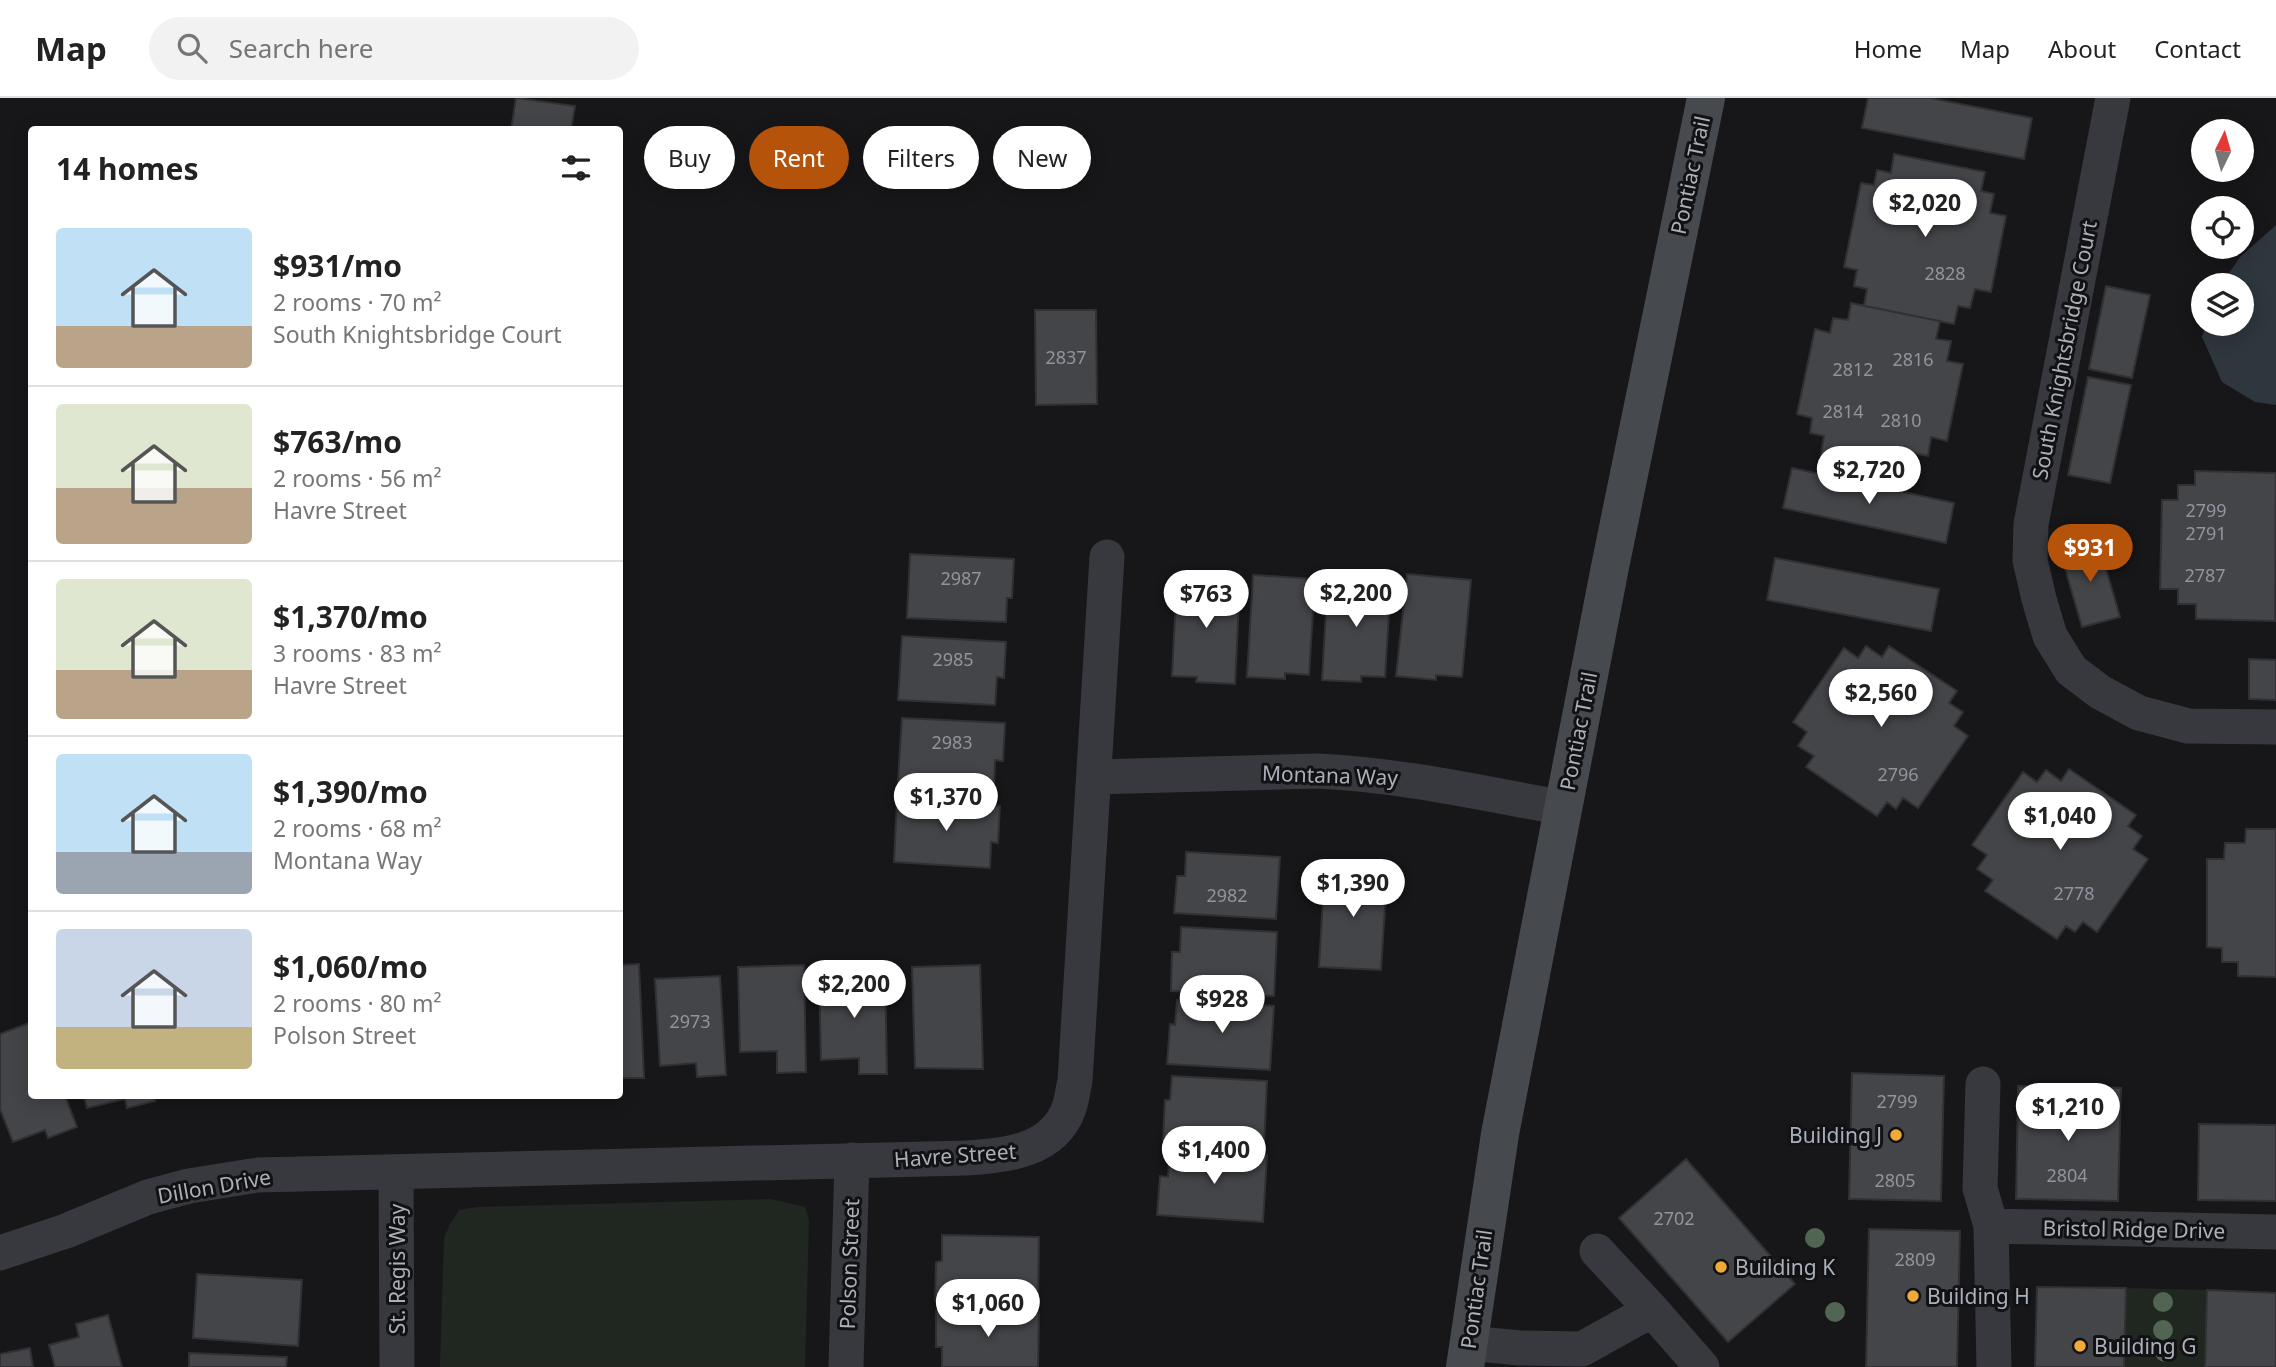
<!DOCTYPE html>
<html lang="en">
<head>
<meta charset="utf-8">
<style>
	:root { --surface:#fff; --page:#f2f2f2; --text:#222; --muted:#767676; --line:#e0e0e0; --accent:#b45309 }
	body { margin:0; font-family:"Noto Sans",sans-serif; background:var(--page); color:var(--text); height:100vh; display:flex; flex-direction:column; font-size:26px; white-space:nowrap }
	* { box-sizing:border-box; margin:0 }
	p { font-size:23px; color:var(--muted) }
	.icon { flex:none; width:38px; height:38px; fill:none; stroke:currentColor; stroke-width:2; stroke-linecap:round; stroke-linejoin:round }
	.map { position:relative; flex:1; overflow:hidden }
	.panel { position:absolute; left:28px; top:28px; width:595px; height:973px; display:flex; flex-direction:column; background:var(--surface); border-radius:7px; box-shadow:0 4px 18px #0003 }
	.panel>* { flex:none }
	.top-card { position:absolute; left:644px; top:28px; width:665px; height:63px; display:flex; gap:14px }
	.needle { width:46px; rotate:5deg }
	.buttons { position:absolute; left:2191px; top:21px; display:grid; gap:14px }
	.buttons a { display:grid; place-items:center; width:63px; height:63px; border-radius:50%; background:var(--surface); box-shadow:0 4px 18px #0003; font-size:35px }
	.price { position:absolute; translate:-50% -60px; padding:0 16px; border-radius:24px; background:#fff; color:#222; font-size:23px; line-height:46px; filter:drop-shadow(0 2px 4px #0008) }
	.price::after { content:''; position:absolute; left:50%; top:42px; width:21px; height:16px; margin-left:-10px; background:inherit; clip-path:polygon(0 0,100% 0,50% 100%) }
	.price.on { background:var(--accent); color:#fff }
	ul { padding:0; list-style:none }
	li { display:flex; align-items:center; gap:21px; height:175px; padding:0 28px }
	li+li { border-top:2px solid var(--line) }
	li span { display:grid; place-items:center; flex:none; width:196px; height:140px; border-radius:7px; color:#555 }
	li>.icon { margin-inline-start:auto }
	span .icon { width:84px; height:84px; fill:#fffc; stroke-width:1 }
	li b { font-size:30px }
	h2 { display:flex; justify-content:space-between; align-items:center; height:84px; padding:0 28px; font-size:30px }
	.pill { padding:0 24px; border-radius:32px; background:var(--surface); box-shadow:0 4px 18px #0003; font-size:24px; line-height:63px }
	.pill.on { background:var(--accent); color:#fff }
	header { display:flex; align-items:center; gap:42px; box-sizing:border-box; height:98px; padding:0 35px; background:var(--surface); border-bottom:2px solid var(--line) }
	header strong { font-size:33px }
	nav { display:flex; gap:38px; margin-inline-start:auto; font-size:24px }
	.search { width:490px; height:63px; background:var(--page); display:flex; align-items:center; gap:18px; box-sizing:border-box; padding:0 24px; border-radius:38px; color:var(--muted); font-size:26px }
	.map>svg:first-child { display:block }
	.green { fill:#1f2720 }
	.water { fill:#2d373d }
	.building { fill:#444549; stroke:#313135; stroke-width:2 }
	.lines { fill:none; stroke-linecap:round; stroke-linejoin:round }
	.minor { stroke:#38393e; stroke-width:35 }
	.secondary { stroke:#46494e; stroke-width:38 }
	.tree { fill:#516552 }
	.poi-dot { fill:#f0aa38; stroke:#121214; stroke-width:2.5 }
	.labels { text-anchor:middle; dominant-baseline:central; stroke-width:6; stroke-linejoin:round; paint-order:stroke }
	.number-label { font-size:18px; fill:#90949d }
	.street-label { font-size:21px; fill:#aaafb9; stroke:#121214 }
	.poi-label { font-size:21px; fill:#aaafb9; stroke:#121214; text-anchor:start }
</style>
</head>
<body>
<header>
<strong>Map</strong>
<div class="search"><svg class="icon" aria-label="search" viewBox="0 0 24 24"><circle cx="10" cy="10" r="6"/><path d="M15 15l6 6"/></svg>Search here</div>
<nav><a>Home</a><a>Map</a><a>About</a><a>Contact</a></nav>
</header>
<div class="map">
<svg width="2276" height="1269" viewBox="0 0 2276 1269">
	<rect width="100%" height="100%" fill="#171719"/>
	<!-- green -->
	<path class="green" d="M 771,1101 L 805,1109 L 809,1122 L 805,1269 L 440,1269 L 444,1140 L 450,1126 L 459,1112 L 477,1109 Z
		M 2126,1190 L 2207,1192 L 2205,1269 L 2124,1269 Z"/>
	<!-- water -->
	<path class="water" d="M 2276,127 L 2276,307 L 2255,304 L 2222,284 L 2202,239 L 2206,226 L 2242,226 L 2242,187 L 2221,187 L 2240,159 Z"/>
	<!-- building -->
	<path class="building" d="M 516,0 L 575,8 L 571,32 L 511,32 Z
		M 1868,0 L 1930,0 L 2032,20 L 2024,61 L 1862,30 Z
		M 1894,56 L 1985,74 L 1981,93 L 1994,96 L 1990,115 L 2006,118 L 1991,194 L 1975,191 L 1970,210 L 1958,208 L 1954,226 L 1864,208 L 1867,191 L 1854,188 L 1857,172 L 1844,169 L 1861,85 L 1874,87 L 1877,72 L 1891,75 Z
		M 2106,188 L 2150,197 L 2132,280 L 2089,271 Z
		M 1851,205 L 1940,223 L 1936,241 L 1951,243 L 1947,263 L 1963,266 L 1947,343 L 1931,339 L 1928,358 L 1913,355 L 1909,373 L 1821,356 L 1824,338 L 1810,335 L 1812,320 L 1797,316 L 1815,231 L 1830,235 L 1833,220 L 1848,222 Z
		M 1035,212 L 1096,212 L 1097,306 L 1036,307 Z
		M 2088,279 L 2131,287 L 2110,385 L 2068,377 Z
		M 1792,370 L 1954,405 L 1946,445 L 1783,410 Z
		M 2195,373 L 2276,375 L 2275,523 L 2196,521 L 2196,506 L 2178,506 L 2178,491 L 2160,491 L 2162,402 L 2178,402 L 2178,387 L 2195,387 Z
		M 2098,443 L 2120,519 L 2082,529 L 2060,453 Z
		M 910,456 L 1014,461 L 1012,500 L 1007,500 L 1006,524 L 907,520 Z
		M 1775,460 L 1939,491 L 1931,533 L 1767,502 Z
		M 1407,476 L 1471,482 L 1462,579 L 1436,577 L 1436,582 L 1396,578 Z
		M 1253,477 L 1315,481 L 1309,577 L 1285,575 L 1285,581 L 1247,579 Z
		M 1177,480 L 1240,483 L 1235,586 L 1196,584 L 1197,579 L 1172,578 Z
		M 1328,480 L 1391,483 L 1385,579 L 1361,578 L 1361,584 L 1322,582 Z
		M 902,538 L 1006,544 L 1004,580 L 997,579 L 995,607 L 898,602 Z
		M 1866,548 L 1882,559 L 1889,548 L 1957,593 L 1949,605 L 1963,614 L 1954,628 L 1968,638 L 1918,710 L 1903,700 L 1896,711 L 1887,704 L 1877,718 L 1806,669 L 1814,658 L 1798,648 L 1807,634 L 1793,624 L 1844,550 L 1858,560 Z
		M 2249,561 L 2276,562 L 2276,602 L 2249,601 Z
		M 902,620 L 1005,625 L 1003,663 L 995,662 L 994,689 L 898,683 Z
		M 2069,671 L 2136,717 L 2128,728 L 2142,738 L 2133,751 L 2148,761 L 2097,834 L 2083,824 L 2075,834 L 2066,828 L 2057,841 L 1985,793 L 1993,782 L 1977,771 L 1987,757 L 1972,747 L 2023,674 L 2037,684 L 2046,672 L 2061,683 Z
		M 897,702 L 1000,708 L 998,745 L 991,744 L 990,770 L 894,764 Z
		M 2246,731 L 2276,731 L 2276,879 L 2238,878 L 2238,864 L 2222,864 L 2222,850 L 2207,849 L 2207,761 L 2224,761 L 2225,745 L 2245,745 Z
		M 1186,754 L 1280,759 L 1276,821 L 1174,815 L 1177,778 L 1185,778 Z
		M 1325,767 L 1364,770 L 1363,775 L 1387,777 L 1381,872 L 1319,869 Z
		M 1181,829 L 1277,834 L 1274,898 L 1171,893 L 1172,854 L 1180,854 Z
		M 639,866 L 644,980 L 620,980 L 620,867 Z
		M 804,867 L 806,974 L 777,975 L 777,953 L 740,954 L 738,869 Z
		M 980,867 L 983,971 L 915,970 L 912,869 Z
		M 885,875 L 887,976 L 859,976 L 859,960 L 821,962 L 819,876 Z
		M 720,878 L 726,977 L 697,979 L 696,965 L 660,968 L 655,881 Z
		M 1177,902 L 1274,908 L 1270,972 L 1167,966 L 1170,926 L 1175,927 Z
		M 32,924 L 32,998 L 65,998 L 77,1029 L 48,1040 L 45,1032 L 13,1044 L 0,1011 L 0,936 Z
		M 1852,975 L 1944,978 L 1941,1103 L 1849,1101 Z
		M 1172,978 L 1267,983 L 1264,1047 L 1163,1042 L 1165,1002 L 1170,1002 Z
		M 2018,988 L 2121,990 L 2118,1103 L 2016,1101 Z
		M 84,998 L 154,998 L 155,1003 L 127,1010 L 125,1001 L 87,1010 Z
		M 2199,1026 L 2276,1027 L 2276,1103 L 2198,1102 Z
		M 1170,1051 L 1267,1057 L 1263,1124 L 1157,1117 L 1160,1078 L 1168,1079 Z
		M 1686,1061 L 1795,1186 L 1728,1244 L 1619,1120 Z
		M 1869,1131 L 1960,1133 L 1957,1269 L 1866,1269 Z
		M 942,1137 L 1039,1139 L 1038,1203 L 935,1202 L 936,1164 L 942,1163 Z
		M 197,1176 L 302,1182 L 298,1248 L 193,1240 Z
		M 2037,1189 L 2126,1190 L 2124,1269 L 2035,1269 Z
		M 2207,1192 L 2276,1195 L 2276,1269 L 2205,1269 Z
		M 936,1212 L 1039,1214 L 1038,1269 L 942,1269 L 942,1249 L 936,1249 Z
		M 108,1217 L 122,1269 L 55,1269 L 49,1247 L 79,1239 L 76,1226 Z
		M 30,1250 L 33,1269 L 0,1269 L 0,1256 Z
		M 189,1255 L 287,1259 L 286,1269 L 189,1269 Z"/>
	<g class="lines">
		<!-- minor -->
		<path class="minor" d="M 2113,0 L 2031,426 L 2030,462 L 2039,501 L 2050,538 L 2071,572 L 2100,594 L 2139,615 L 2188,628 L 2276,629
			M 1094,679 L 1318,673 C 1402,677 1481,695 1564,710
			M 1983,986 L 1980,1090 L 1991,1128 L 1994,1269
			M 396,1074 L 397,1269
			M 1991,1128 L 2276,1134
			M 1597,1153 L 1652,1212
			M 0,1155 L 66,1133 L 148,1099 L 189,1088 L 258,1077 L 966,1060 C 1005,1058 1054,1053 1069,1010 C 1072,1001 1073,991 1075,983 L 1107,459
			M 1468,1245 L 1520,1250 L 1582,1251 L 1652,1212 L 1702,1269
			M 846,1269 L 852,1062"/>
		<!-- secondary -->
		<path class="secondary" d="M 1465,1269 L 1500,1036 L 1610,469 L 1706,0"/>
	</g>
	<!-- trees -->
	<g class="tree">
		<circle cx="1815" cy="1140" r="10"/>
		<circle cx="2163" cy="1204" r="10"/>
		<circle cx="1835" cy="1214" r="10"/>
		<circle cx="2163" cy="1232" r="10"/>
		<circle cx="2165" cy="1254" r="10"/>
	</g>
	<!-- markers -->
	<g class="poi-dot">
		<circle cx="1896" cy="1037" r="7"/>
		<circle cx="1721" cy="1169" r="7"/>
		<circle cx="1913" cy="1198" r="7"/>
		<circle cx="2080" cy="1248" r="7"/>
	</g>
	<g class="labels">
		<!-- number labels -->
		<g class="number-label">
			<text x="1945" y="175">2828</text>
			<text x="1066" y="259">2837</text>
			<text x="1913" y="261">2816</text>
			<text x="1853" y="271">2812</text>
			<text x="1843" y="313">2814</text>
			<text x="1901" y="322">2810</text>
			<text x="2206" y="412">2799</text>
			<text x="2206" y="435">2791</text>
			<text x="2205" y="477">2787</text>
			<text x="961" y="480">2987</text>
			<text x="953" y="561">2985</text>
			<text x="952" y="644">2983</text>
			<text x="1898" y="676">2796</text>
			<text x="2074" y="795">2778</text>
			<text x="1227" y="797">2982</text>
			<text x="690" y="923">2973</text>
			<text x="1897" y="1003">2799</text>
			<text x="2067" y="1077">2804</text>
			<text x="1895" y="1082">2805</text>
			<text x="1674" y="1120">2702</text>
			<text x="1915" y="1161">2809</text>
		</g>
		<!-- street labels -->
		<g class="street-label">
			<text transform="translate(1690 77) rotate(-78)">Pontiac Trail</text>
			<text transform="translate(2064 252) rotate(-79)">South Knightsbridge Court</text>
			<text transform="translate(1578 633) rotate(-79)">Pontiac Trail</text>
			<text transform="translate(1330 677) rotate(2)">Montana Way</text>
			<text transform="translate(955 1057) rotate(-4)">Havre Street</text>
			<text transform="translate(214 1088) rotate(-10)">Dillon Drive</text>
			<text transform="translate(2134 1131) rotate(1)">Bristol Ridge Drive</text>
			<text transform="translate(849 1166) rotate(-88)">Polson Street</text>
			<text transform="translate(397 1171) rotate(-90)">St. Regis Way</text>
			<text transform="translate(1476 1191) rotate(-82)">Pontiac Trail</text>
		</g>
		<!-- poi labels -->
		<g class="poi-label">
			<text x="1882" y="1037" text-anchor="end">Building J</text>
			<text x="1735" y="1169">Building K</text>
			<text x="1927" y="1198">Building H</text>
			<text x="2094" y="1248">Building G</text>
		</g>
	</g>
</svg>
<div class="buttons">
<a><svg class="needle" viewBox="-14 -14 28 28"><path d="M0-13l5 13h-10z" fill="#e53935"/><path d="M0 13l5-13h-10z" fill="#767676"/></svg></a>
<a><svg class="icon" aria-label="locate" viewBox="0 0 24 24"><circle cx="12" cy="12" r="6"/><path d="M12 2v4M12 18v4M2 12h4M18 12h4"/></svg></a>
<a><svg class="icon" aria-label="layers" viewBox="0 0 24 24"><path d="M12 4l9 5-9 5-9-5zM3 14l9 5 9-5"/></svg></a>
</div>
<b class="price" style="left:1925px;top:141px">$2,020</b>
<b class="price" style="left:1869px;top:408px">$2,720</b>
<b class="price on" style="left:2090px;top:486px">$931</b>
<b class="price" style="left:1356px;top:531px">$2,200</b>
<b class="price" style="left:1206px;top:532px">$763</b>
<b class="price" style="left:1881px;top:631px">$2,560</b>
<b class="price" style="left:946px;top:735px">$1,370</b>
<b class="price" style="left:2060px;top:754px">$1,040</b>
<b class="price" style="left:1353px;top:821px">$1,390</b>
<b class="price" style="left:854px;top:922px">$2,200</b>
<b class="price" style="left:1222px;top:937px">$928</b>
<b class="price" style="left:2068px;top:1045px">$1,210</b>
<b class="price" style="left:1214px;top:1088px">$1,400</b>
<b class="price" style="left:988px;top:1241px">$1,060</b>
<div class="top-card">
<a class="pill">Buy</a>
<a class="pill on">Rent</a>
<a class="pill">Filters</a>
<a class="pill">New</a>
</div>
<section class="panel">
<h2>14 homes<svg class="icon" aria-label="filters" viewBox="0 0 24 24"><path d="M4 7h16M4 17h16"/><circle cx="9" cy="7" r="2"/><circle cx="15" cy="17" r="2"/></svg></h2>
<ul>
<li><span style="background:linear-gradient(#bfe0f5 70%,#b9a48a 0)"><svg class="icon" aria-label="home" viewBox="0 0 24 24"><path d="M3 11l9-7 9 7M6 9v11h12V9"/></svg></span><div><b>$931/mo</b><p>2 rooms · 70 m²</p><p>South Knightsbridge Court</p></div></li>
<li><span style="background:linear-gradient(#dfe7d0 60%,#b9a48a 0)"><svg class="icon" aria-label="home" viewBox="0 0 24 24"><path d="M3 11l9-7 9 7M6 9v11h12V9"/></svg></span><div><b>$763/mo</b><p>2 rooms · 56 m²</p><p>Havre Street</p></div></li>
<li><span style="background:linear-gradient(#dfe7d0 65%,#b9a48a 0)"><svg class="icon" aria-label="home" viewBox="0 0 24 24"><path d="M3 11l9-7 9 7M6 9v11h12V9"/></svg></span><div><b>$1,370/mo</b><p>3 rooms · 83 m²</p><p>Havre Street</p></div></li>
<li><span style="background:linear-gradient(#bfe0f5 70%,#9aa5b1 0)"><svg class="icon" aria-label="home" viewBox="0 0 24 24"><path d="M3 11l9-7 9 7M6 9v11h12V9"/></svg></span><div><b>$1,390/mo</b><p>2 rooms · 68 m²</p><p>Montana Way</p></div></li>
<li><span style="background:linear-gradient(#c9d6e8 70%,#c2b280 0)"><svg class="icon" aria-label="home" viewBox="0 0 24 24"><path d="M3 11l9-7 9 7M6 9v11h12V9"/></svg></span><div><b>$1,060/mo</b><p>2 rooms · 80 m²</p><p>Polson Street</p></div></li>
</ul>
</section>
</div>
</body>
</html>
